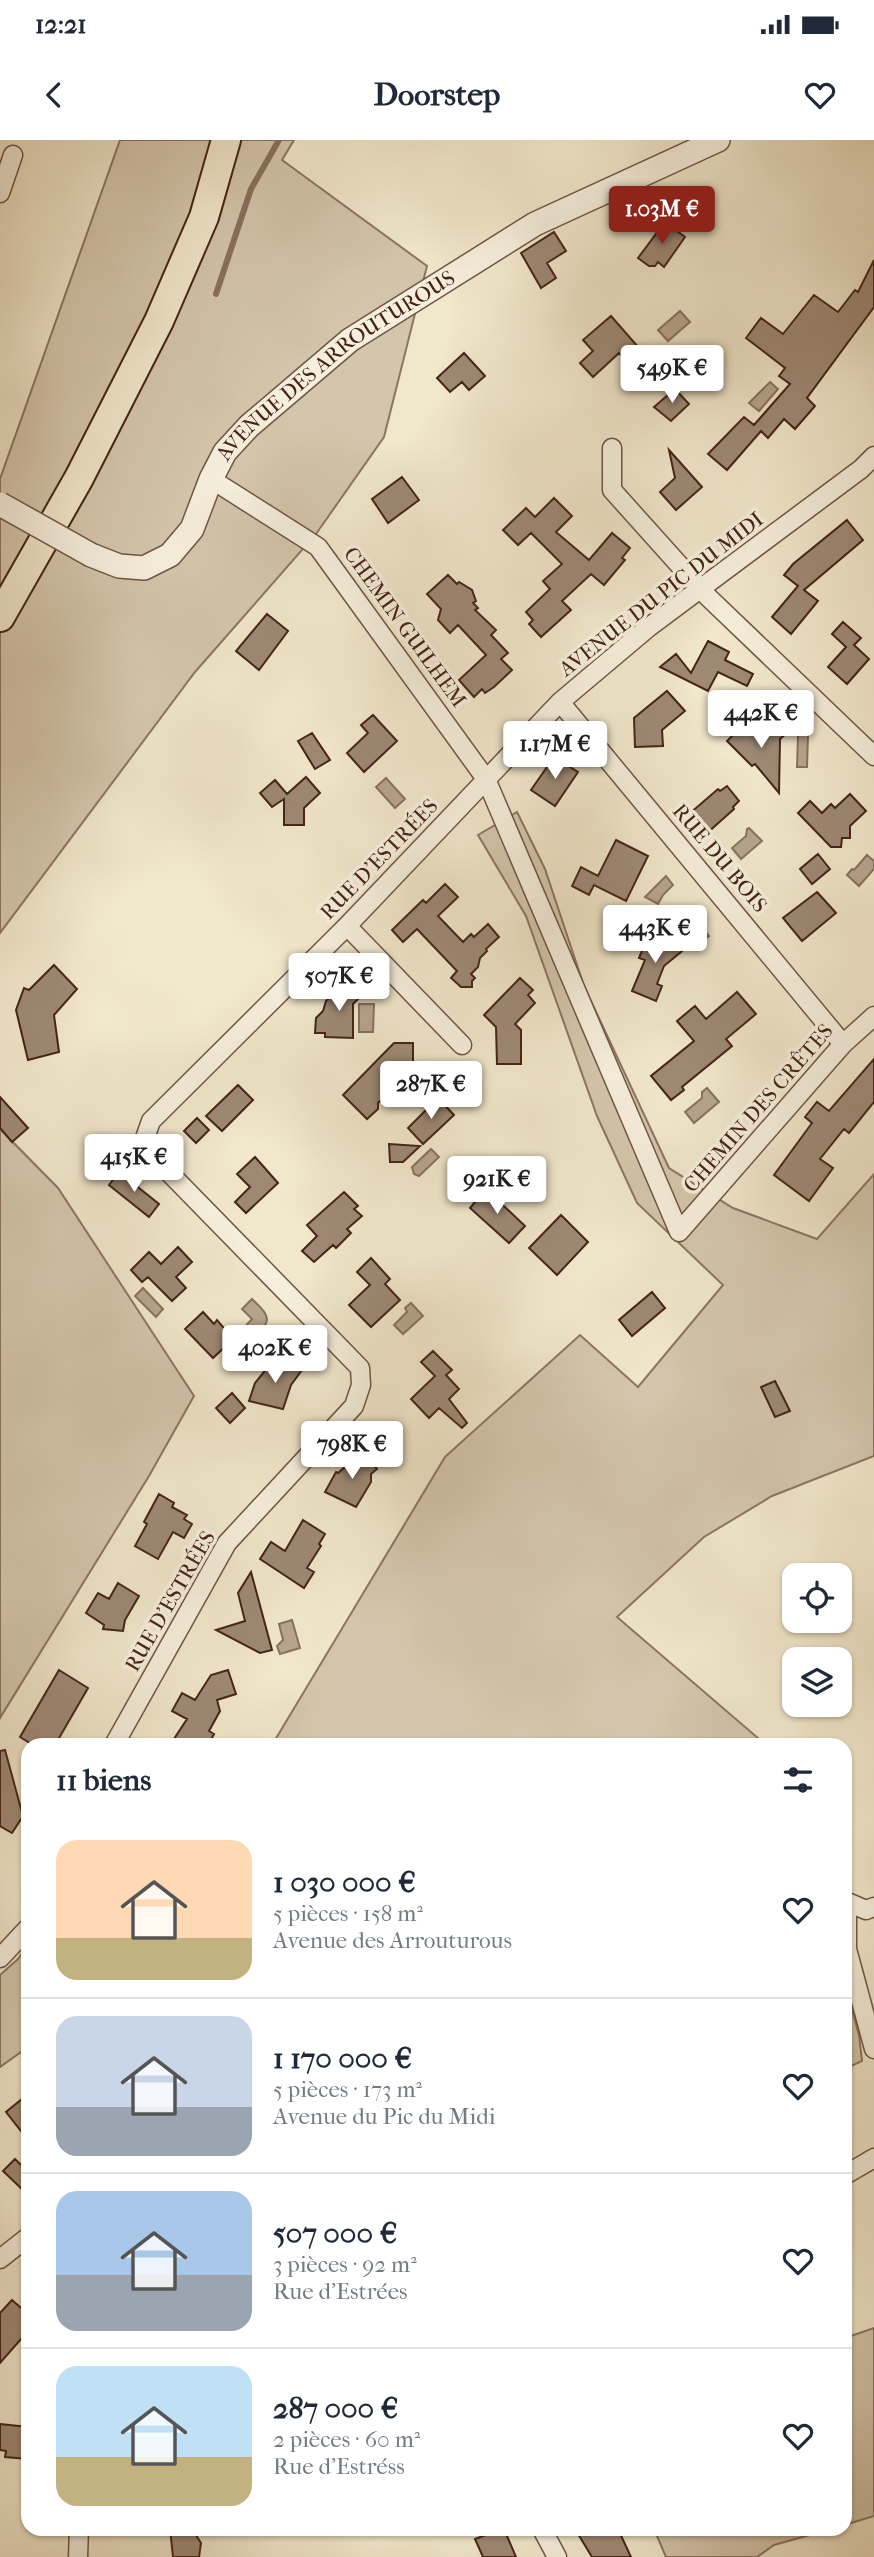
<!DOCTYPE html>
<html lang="fr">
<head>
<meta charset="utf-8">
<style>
	:root { --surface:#fff; --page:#f6f6f7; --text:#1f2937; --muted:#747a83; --line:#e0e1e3; --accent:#8f2418 }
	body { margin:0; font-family:"IM FELL French Canon",serif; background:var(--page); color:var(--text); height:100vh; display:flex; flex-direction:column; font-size:26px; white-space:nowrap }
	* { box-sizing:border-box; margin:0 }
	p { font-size:23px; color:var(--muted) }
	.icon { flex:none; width:38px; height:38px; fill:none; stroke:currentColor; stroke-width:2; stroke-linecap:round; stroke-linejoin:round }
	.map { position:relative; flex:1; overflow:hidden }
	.details { position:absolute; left:21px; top:1598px; width:831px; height:798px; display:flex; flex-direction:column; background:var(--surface); border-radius:21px; box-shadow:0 2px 5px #0004 }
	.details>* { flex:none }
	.buttons { position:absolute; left:782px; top:1423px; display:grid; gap:14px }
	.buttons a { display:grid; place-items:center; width:70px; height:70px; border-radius:14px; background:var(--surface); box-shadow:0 2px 5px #0004; font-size:35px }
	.price { position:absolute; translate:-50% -60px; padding:0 16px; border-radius:7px; background:#fff; color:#222; font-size:23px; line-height:46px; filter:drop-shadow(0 2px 4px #0008) }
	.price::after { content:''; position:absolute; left:50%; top:42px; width:21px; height:16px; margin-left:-10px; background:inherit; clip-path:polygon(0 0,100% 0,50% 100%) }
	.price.active { background:var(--accent); color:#fff }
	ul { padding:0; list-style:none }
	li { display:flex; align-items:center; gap:21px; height:175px; padding:0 35px }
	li+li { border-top:2px solid var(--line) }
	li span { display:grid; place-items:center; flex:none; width:196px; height:140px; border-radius:21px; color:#555 }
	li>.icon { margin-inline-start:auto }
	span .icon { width:84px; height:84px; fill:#fffc; stroke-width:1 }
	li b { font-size:30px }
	h2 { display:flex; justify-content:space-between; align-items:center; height:84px; padding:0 35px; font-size:30px }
	.status { display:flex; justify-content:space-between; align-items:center; height:49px; padding:0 35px; background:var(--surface); direction:ltr }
	.status svg { height:19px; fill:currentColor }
	header { display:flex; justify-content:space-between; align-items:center; height:91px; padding:0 35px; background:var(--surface); font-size:32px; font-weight:700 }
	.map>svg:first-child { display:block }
	.green { fill:#d4c6ac; stroke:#8c7562; stroke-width:2 }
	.water { fill:#b7a58e; stroke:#89715e; stroke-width:2 }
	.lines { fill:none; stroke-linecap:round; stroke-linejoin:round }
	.stream { stroke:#89715e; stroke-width:6 }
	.building { fill:#9e8975; stroke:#452417; stroke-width:2 }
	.minor-casing { stroke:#705544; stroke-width:21 }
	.tertiary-casing { stroke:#705544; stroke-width:26 }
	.primary-casing { stroke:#452417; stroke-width:32 }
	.minor { stroke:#f6efdd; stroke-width:18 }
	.tertiary { stroke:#f6efdd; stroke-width:23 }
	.primary { stroke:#f1e7cb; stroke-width:28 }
	.tertiary-bridge-casing { stroke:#705544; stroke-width:26; stroke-linecap:butt }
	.tertiary-bridge { stroke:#f6efdd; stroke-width:23 }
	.labels { text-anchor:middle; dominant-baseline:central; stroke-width:7; stroke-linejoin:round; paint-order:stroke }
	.street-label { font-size:21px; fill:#452417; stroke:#f6efdd }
</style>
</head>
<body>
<div class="status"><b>12:21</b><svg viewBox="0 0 49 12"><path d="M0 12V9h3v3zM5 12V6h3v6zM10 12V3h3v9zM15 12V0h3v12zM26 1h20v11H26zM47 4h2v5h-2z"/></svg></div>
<header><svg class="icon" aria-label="back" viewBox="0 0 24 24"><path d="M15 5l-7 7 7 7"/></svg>Doorstep<svg class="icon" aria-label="heart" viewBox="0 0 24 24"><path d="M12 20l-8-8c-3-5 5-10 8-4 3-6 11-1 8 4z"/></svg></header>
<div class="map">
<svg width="874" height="2417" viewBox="0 0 874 2417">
	<rect width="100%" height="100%" fill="#f1e7cb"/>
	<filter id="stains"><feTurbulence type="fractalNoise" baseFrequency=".00286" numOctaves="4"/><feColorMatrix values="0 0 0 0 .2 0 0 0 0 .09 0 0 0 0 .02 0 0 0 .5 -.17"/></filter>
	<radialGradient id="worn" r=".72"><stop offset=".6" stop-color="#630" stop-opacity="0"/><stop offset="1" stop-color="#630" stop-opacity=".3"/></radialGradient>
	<!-- green -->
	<path class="green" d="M 120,0 L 294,0 L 282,20 L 427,126 L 384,297 L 316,394 L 195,532 L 0,793 L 0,339 Z
		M 517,672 L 545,729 L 584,846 L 669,1028 L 733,1068 L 817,1099 L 874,1034 L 874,1316 L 772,1356 L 704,1397 L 617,1477 L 766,1605 L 272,1605 L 445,1317 L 580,1195 L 638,1247 L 723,1145 L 637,1063 L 597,976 L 526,776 L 478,695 Z
		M 0,989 L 58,1048 L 194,1256 L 149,1336 L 0,1578 Z
		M 28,1805 L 28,1907 L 0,1927 L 0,1835 L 18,1819 Z
		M 845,1845 L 859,1895 L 862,1921 L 845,1929 Z
		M 874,2188 L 874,2376 L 845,2385 L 845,2198 Z
		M 654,2389 L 831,2389 L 774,2405 L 757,2417 L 666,2417 Z"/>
	<!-- water -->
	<path class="water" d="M 680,171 L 690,182 L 668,201 L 658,190 Z
		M 770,242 L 778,249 L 759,271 L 749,263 Z
		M 798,595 L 808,595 L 807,627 L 797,627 Z
		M 386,638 L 405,659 L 395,668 L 376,647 Z
		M 749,688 L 762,701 L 741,719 L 732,708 L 746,696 L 747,689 Z
		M 867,715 L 874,721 L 874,729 L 859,746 L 847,735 L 852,729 L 854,730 Z
		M 666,736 L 673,745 L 663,755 L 658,764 L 645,757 Z
		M 690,774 L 709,796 L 698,804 L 680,782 Z
		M 359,864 L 374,864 L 373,892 L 359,892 Z
		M 417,931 L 426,941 L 407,960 L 398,950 L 408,941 L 412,932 Z
		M 707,948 L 719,962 L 694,983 L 685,972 L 702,958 L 702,952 Z
		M 431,1009 L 439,1017 L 419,1036 L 414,1034 L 412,1027 Z
		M 143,1148 L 163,1169 L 156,1177 L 135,1156 Z
		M 252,1159 C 273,1179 271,1181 251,1200 L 242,1190 L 252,1179 L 242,1169 Z
		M 411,1163 L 423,1176 L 403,1194 L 394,1185 L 407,1172 L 405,1168 Z
		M 292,1480 L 300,1508 L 280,1514 L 277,1506 L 283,1500 L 279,1484 Z"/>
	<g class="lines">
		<!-- stream -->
		<path class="stream" d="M 216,154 L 251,49 L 279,0"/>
	</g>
	<!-- building -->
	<path class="building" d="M 665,82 L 685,97 L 664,127 L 658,122 L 655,126 L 649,126 L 638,118 Z
		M 554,92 L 566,111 L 547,123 L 556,138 L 541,148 L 521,113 Z
		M 874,120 L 874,167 L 807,258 L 815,266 L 795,289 L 784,279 L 768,298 L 761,291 L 727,330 L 708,314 L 744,277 L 754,285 L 790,244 L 779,236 L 785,228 L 746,198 L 761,178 L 783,194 L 814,155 L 838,172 L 855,150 L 858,152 Z
		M 611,176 L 639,208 L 626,220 L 619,213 L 593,237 L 580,223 L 593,211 L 583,200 Z
		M 464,213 L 485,236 L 469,250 L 462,242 L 450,252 L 437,238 Z
		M 675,249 L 689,264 L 671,281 L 654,267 Z
		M 669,310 L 702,347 L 676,370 L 660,352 L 675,338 Z
		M 402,337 L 419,360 L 388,383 L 372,359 Z
		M 554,358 L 572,376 L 556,392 L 589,420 L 612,393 L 630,408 L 622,418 L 625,420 L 604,445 L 591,434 L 562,461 L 571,470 L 541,497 L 529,484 L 533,480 L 526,472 L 550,449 L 543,441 L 562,424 L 531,393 L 518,405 L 503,390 L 526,368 L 535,377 Z
		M 847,380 L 863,400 L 804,450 L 818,461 L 791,494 L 772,477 L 798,446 L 784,435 L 793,424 Z
		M 448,435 L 457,444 L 459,442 L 472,450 L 476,461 L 473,463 L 478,468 L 475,470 L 496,490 L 491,495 L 508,513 L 501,519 L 512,530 L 494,547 L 485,553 L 482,549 L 474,557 L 459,540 L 486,515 L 458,485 L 450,493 L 438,480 L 441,469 L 427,454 Z
		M 267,474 L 288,491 L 259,530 L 236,511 Z
		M 843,482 L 861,498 L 854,505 L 869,519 L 847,544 L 828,527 L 846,507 L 832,494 Z
		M 708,501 L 729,512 L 725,520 L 753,534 L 747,546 L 718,532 L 708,551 L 660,527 L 676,514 L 691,533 Z
		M 667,551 L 685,571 L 662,590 L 663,606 L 635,607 L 634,578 Z
		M 373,575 L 397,601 L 364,632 L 347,613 L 368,593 L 361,585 Z
		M 777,581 L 787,593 L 780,599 L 779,653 L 755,624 L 752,626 L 727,601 L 738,590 L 768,589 Z
		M 312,593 L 330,620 L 315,629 L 298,601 Z
		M 554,617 L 578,632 L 555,666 L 531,650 Z
		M 306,637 L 320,653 L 304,668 L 304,685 L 284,685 L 284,659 L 272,667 L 260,653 L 275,640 L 287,654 Z
		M 727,646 L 739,661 L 733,667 L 734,669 L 706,694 L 689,674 L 718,649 L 720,651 Z
		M 850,654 L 866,671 L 850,686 L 850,698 L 842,698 L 841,707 L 831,707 L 798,673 L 810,661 L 822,673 L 831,664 L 835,668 Z
		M 616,700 L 648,716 L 626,761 L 594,745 L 589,755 L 572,746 L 581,727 L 598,736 Z
		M 818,714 L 830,729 L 812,744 L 800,729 Z
		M 445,744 L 458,757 L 438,776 L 463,802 L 471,794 L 474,797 L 488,784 L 499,797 L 486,809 L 487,811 L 480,818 L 478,827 L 471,834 L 475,838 L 472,841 L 472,847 L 461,847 L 451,838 L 457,831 L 417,789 L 403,802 L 392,790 L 423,760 L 426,763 Z
		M 817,752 L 836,773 L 802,801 L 783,778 Z
		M 665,790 L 682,811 L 664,826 L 657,844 L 662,846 L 656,861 L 632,851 L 645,820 L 639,818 L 644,806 Z
		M 54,825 L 77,849 L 54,875 L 59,912 L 28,920 L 16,870 L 24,848 L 29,850 Z
		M 520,838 L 533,850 L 528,855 L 535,863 L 515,884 L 521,890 L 521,924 L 497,924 L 496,887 L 484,875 Z
		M 349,840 L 363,854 L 353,864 L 353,898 L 325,897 L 325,893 L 315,893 L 316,878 L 323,871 L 326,861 Z
		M 737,852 L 756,874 L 726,899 L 732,906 L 682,947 L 684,950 L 671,960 L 651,936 L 694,901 L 677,881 L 695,866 L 706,879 Z
		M 394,903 L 413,903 L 413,923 L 393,923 L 392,949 L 378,963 L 378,969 L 367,979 L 343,955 Z
		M 874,919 L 874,962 L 849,993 L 844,989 L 820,1019 L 833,1028 L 809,1061 L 774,1035 L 812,983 L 805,977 L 817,962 L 829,971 Z
		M 238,945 L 253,960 L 222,991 L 206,976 Z
		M 0,957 L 28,988 L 12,1002 L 0,988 Z
		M 438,958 L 454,975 L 423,1004 L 408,988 Z
		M 197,978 L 209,990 L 196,1003 L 184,991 Z
		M 389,1004 L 420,1006 L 403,1022 L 390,1022 Z
		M 255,1017 L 278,1043 L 246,1073 L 235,1062 L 250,1047 L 237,1034 Z
		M 119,1032 L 159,1064 L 149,1077 L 109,1045 Z
		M 486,1049 L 525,1086 L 509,1103 L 470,1068 Z
		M 344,1052 L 358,1066 L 354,1069 L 362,1076 L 347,1089 L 351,1093 L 336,1108 L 333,1105 L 314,1122 L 302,1111 L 317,1096 L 307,1085 Z
		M 561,1075 L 588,1102 L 557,1135 L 529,1108 Z
		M 178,1107 L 192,1122 L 176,1137 L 186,1148 L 172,1161 L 148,1137 L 142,1142 L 131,1130 L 149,1112 L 161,1124 Z
		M 371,1118 L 390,1139 L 385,1144 L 400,1160 L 371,1187 L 349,1165 L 370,1145 L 357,1132 Z
		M 652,1152 L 665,1168 L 632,1196 L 619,1180 Z
		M 203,1172 L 214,1184 L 217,1180 L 230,1195 L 230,1202 L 213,1218 L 185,1189 Z
		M 433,1211 L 452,1230 L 446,1235 L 459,1249 L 449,1259 L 467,1283 L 462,1288 L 439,1268 L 429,1278 L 411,1259 L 435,1236 L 421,1222 Z
		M 286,1218 L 302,1230 L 291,1245 L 283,1269 L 249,1261 L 255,1243 L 268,1227 L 280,1226 Z
		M 775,1241 L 790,1271 L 775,1277 L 761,1247 Z
		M 232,1253 L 245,1268 L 230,1283 L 216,1268 Z
		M 362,1312 L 377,1329 L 371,1334 L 371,1342 L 356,1367 L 325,1352 L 336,1332 L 338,1333 Z
		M 159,1354 L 174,1363 L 172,1367 L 187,1375 L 184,1379 L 192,1384 L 184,1398 L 173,1392 L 158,1419 L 135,1406 L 147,1384 L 144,1382 Z
		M 303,1380 L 325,1394 L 319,1404 L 321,1406 L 307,1428 L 314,1432 L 304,1448 L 260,1419 L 271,1402 L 285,1411 Z
		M 251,1432 L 272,1510 L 260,1513 L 216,1490 L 245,1481 L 238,1453 Z
		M 118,1443 L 139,1456 L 125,1480 L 123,1491 L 103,1489 L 104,1485 L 86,1473 L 98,1453 L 109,1459 Z
		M 59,1530 L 88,1548 L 55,1605 L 33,1605 L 20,1597 Z
		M 228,1530 L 236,1554 L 217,1560 L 220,1571 L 209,1591 L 214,1594 L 208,1605 L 170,1605 L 187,1579 L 172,1571 L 182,1553 L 195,1560 L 211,1535 Z
		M 5,1610 L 23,1676 L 12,1693 L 0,1686 L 0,1611 Z
		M 28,1954 L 28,2000 L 6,1972 Z
		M 15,2019 L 28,2032 L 28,2055 L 3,2031 Z
		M 12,2160 L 28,2174 L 28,2191 L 0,2223 L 0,2173 Z
		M 0,2284 L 28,2287 L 28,2319 L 5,2317 L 6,2311 L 0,2310 Z
		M 170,2389 L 192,2389 L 201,2403 L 199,2417 L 173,2417 Z
		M 501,2389 L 504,2389 L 516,2417 L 483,2417 L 475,2399 Z
		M 575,2389 L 618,2389 L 631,2417 L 592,2417 Z"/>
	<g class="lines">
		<defs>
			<path id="minor" d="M 0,53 L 13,15
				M 612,308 L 612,350 L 708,457 L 874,616
				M 211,339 L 318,407 L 486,639 L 679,1092 L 843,904 L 874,876
				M 560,562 L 843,904
				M 347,786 L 462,905
				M 114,1605 L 227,1403 L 354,1266 L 361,1245 L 360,1228 L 150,1013 L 145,998 L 151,981 L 347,786 L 560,562 L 649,487 L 861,329 L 874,316
				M 845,1761 L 866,1770 L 874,1767
				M 847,1764 L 847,1809 L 874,1909
				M 0,1818 L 28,1788
				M 845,2035 L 874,2018
				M 0,2119 L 28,2097
				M 542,2389 L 557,2417
				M 78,2417 L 79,2389"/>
			<g id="tertiary">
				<path id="s1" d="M 91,415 L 119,426 L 144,428 L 170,415 L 192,389 L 211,339 L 225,312 L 249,286 L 350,200 L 535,84 L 718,0"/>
			</g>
			<path id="primary" d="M 0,477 L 79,338 L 159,181 L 204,77 L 226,0"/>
		</defs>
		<!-- minor casing -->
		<use href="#minor" class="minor-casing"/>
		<!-- tertiary casing -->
		<use href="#tertiary" class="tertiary-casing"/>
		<!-- primary casing -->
		<use href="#primary" class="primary-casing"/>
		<!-- minor -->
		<use href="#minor" class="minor"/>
		<!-- tertiary -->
		<use href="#tertiary" class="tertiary"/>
		<!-- primary -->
		<use href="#primary" class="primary"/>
		<defs>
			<path id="tertiary-bridge" d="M 0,364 L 91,415"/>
		</defs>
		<!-- tertiary-bridge casing -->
		<use href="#tertiary-bridge" class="tertiary-bridge-casing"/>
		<!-- tertiary-bridge -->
		<use href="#tertiary-bridge" class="tertiary-bridge"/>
	</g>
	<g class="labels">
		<!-- street labels -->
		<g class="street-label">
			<text stroke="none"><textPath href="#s1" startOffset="343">AVENUE DES ARROUTUROUS</textPath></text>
			<text transform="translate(661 454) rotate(-38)">AVENUE DU PIC DU MIDI</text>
			<text transform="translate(405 487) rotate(54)">CHEMIN GUILHEM</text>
			<text transform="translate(720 718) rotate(50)">RUE DU BOIS</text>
			<text transform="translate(379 719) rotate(-46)">RUE D’ESTRÉES</text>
			<text transform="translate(758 968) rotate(-49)">CHEMIN DES CRÊTES</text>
			<text transform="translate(170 1461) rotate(-60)">RUE D’ESTRÉES</text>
		</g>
	</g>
	<rect width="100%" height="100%" filter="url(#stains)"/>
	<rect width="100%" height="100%" fill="url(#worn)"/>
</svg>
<div class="buttons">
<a><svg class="icon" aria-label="locate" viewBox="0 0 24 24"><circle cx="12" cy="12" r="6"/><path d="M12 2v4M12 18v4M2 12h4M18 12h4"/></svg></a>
<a><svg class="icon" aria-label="layers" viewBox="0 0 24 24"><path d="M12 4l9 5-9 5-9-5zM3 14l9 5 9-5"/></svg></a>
</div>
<b class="price active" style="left:662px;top:106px">1.03M €</b>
<b class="price" style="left:672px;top:265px">549K €</b>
<b class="price" style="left:761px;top:610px">442K €</b>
<b class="price" style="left:555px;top:641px">1.17M €</b>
<b class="price" style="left:655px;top:825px">443K €</b>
<b class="price" style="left:339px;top:873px">507K €</b>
<b class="price" style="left:431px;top:981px">287K €</b>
<b class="price" style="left:134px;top:1054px">415K €</b>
<b class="price" style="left:497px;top:1076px">921K €</b>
<b class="price" style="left:275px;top:1245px">402K €</b>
<b class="price" style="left:352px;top:1341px">798K €</b>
<section class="details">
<h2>11 biens<svg class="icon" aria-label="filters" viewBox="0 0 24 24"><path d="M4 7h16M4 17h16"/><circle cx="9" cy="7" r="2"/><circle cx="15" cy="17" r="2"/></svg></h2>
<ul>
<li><span style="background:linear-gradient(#ffd9b3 70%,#c2b280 0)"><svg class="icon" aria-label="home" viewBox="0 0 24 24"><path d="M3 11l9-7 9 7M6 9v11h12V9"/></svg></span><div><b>1 030 000 €</b><p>5 pièces · 158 m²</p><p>Avenue des Arrouturous</p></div><svg class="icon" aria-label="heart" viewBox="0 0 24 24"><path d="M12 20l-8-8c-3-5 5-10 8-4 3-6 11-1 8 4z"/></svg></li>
<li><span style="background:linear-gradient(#c9d6e8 65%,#9aa5b1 0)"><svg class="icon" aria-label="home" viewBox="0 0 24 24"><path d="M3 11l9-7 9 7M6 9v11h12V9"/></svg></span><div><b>1 170 000 €</b><p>5 pièces · 173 m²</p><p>Avenue du Pic du Midi</p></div><svg class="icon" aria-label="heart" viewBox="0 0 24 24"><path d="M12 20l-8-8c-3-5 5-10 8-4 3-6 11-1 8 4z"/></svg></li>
<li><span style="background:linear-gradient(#a9c7e8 60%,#9aa5b1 0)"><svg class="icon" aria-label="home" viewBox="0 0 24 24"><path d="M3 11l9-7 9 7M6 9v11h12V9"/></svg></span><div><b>507 000 €</b><p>3 pièces · 92 m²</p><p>Rue d’Estrées</p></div><svg class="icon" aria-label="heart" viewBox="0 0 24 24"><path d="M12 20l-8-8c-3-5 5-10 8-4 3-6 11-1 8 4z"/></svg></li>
<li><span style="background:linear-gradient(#bfe0f5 65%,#c2b280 0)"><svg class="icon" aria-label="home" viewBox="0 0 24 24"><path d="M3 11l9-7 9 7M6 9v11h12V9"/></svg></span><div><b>287 000 €</b><p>2 pièces · 60 m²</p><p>Rue d'Estréss</p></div><svg class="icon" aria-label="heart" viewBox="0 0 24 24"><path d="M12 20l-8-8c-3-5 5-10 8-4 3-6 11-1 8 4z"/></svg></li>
</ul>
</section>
</div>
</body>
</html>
